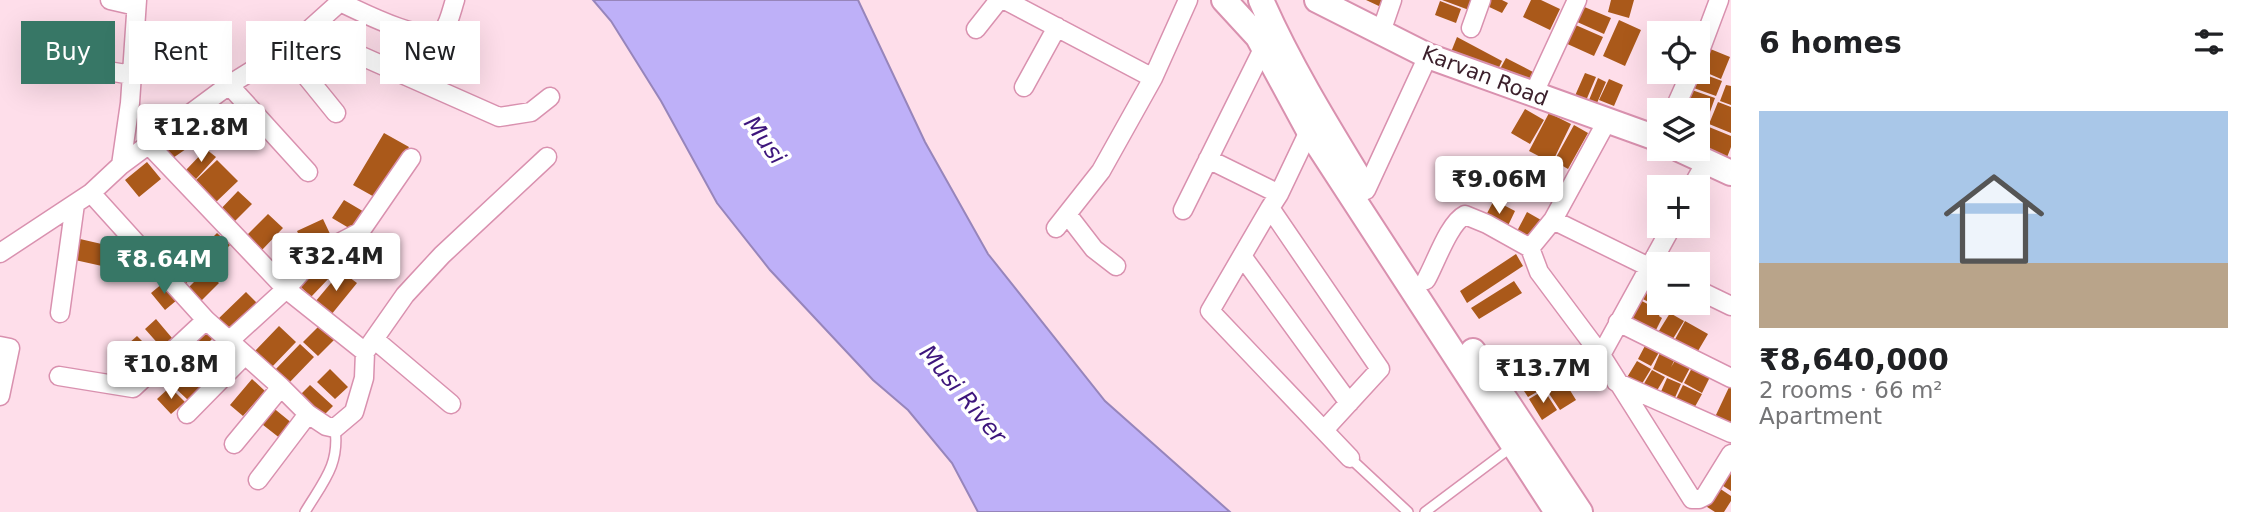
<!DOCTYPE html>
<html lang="en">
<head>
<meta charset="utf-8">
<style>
	:root { --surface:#fff; --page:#f6f6f6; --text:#202124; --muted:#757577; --accent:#377766 }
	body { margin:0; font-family:"DejaVu Sans",sans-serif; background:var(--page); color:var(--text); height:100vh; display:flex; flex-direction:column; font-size:26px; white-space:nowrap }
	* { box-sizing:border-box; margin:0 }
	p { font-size:23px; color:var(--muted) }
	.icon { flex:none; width:38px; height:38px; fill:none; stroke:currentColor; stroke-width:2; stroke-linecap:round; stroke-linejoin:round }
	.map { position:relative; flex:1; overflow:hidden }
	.panel { display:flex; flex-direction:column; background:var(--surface); width:525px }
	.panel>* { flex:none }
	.banner { position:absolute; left:21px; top:21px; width:665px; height:63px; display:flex; gap:14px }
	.controls { position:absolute; left:1647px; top:21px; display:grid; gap:14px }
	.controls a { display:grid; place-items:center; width:63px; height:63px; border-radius:0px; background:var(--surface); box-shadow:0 7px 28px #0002; font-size:35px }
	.price { position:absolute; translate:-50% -60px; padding:0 16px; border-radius:7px; background:#fff; color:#222; font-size:23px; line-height:46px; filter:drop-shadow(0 2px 4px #0008) }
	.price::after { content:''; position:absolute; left:50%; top:42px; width:21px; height:16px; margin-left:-10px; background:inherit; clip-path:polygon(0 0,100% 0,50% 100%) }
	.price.active { background:var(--accent); color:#fff }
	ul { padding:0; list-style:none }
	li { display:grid; align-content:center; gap:14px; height:371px; padding:0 28px }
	li span { display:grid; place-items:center; height:217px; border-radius:0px; color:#555 }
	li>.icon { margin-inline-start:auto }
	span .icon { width:126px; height:126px; fill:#fffc; stroke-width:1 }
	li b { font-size:30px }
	h2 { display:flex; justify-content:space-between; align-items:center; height:84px; padding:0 28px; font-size:30px }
	.pill { padding:0 24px; border-radius:0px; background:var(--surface); box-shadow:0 7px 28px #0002; font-size:24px; line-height:63px }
	.pill.active { background:var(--accent); color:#fff }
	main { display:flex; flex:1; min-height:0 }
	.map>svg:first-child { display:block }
	.water { fill:#beb0f8; stroke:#9785bb; stroke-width:2 }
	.building { fill:#aa591a }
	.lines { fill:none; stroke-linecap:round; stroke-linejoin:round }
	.lane-casing { stroke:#d991af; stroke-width:12 }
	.street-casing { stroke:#d991af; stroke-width:21 }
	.secondary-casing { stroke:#d991af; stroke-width:28 }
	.lane { stroke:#fff; stroke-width:9 }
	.street { stroke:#fff; stroke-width:18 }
	.secondary { stroke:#fff; stroke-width:24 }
	.labels { text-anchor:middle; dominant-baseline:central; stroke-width:7; stroke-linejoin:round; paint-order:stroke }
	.street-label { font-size:21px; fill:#3c202c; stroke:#fff }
	.water-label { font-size:23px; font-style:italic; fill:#3d157c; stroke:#fff }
</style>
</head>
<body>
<main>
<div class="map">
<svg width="1731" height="512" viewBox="0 0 1731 512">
	<rect width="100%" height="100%" fill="#fedeea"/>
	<!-- water -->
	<path class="water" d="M 593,0 L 858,0 L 925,142 L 988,254 L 1105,401 L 1230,512 L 978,512 L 952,463 L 908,410 L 873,380 L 770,270 L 717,203 L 661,101 L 611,21 Z"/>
	<!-- building -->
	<path class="building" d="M 1366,0 L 1385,0 L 1381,7 Z
		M 1442,0 L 1472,0 L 1469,10 Z
		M 1488,0 L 1502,0 L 1508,3 L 1502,13 L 1485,5 Z
		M 1531,0 L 1541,0 L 1560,9 L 1550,30 L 1523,17 Z
		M 1611,0 L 1634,0 L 1629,18 L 1608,12 Z
		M 1440,1 L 1461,9 L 1456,23 L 1435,15 Z
		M 1582,6 L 1611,18 L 1604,34 L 1575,21 Z
		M 1619,20 L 1641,30 L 1625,66 L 1603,56 Z
		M 1571,23 L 1603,37 L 1594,56 L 1563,42 Z
		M 1457,37 L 1502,61 L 1494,78 L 1449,57 Z
		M 1703,46 L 1730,57 L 1721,79 L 1698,69 L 1698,59 Z
		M 1506,58 L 1533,72 L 1525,87 L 1495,78 Z
		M 1698,72 L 1722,81 L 1716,96 L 1691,87 Z
		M 1585,73 L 1596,77 L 1585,103 L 1574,98 Z
		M 1598,78 L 1606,82 L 1597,103 L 1589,100 Z
		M 1609,79 L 1623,85 L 1614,106 L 1599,100 Z
		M 1726,85 L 1731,86 L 1731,105 L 1720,101 Z
		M 1689,89 L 1715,98 L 1706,123 L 1698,120 L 1698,110 L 1681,110 Z
		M 1718,102 L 1731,107 L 1731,133 L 1709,124 Z
		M 1525,109 L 1544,120 L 1530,144 L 1511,133 Z
		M 1549,113 L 1571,124 L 1552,163 L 1529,151 Z
		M 1698,122 L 1707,126 L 1698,147 Z
		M 1574,125 L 1588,133 L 1568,169 L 1554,161 Z
		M 190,126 L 199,140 L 170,160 L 161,146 Z
		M 1709,127 L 1731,136 L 1731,147 L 1726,160 L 1700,149 Z
		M 384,133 L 409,147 L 378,199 L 353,185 Z
		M 206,149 L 216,157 L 196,179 L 186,170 Z
		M 217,160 L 238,181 L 215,203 L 194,182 Z
		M 147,162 L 161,179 L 139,197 L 125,180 Z
		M 238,191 L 252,204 L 229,227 L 216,214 Z
		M 344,200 L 366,213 L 354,231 L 332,218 Z
		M 1494,200 L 1515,211 L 1505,232 L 1483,221 Z
		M 1527,212 L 1541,220 L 1529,241 L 1516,233 Z
		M 268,214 L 283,228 L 261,251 L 246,236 Z
		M 323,219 L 331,236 L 305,248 L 297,231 Z
		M 217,233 L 230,245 L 209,267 L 196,254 Z
		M 80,239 L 106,245 L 102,266 L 75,260 Z
		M 359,244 L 375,260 L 361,274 L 345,258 Z
		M 1516,254 L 1523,266 L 1467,303 L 1460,291 Z
		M 194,255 L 204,267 L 184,285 L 173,273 Z
		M 318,265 L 330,277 L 311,297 L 299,285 Z
		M 206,270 L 219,283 L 200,302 L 187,289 Z
		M 341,271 L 357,283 L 331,315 L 315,302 Z
		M 1651,276 L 1659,281 L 1659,300 L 1656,306 L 1639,297 Z
		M 1514,281 L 1522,293 L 1479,319 L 1471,308 Z
		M 163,283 L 177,300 L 165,310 L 151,293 Z
		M 246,292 L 260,306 L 230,336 L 216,321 Z
		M 1638,299 L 1661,311 L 1659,316 L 1662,318 L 1654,334 L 1627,320 Z
		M 1670,313 L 1684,321 L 1671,342 L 1657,334 Z
		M 156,319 L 172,338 L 161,347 L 145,329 Z
		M 1685,321 L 1708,334 L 1695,356 L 1673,343 Z
		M 203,325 L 214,337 L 200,351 L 189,340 Z
		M 279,326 L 296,342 L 270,369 L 253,353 Z
		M 319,326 L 334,340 L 318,356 L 303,342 Z
		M 137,336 L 154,353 L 146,361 L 128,344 Z
		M 217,341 L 231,355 L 218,368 L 204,354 Z
		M 1647,342 L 1661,349 L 1651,366 L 1638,359 Z
		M 300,344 L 314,357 L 288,384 L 274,371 Z
		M 1662,348 L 1677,355 L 1671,367 L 1678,356 L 1692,364 L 1682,383 L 1653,369 Z
		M 1549,356 L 1562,374 L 1546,386 L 1533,367 Z
		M 172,358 L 183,371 L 168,384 L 157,371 Z
		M 1637,361 L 1651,369 L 1640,387 L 1626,379 Z
		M 1694,364 L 1712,373 L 1702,393 L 1684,383 Z
		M 193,366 L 207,380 L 188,400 L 173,386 Z
		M 330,369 L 348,387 L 335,399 L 317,382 Z
		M 1532,369 L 1544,388 L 1528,397 L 1516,379 Z
		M 1652,370 L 1665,377 L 1655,394 L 1642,387 Z
		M 1667,378 L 1681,384 L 1673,402 L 1659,396 Z
		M 252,379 L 265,391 L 243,416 L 230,405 Z
		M 1563,379 L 1576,400 L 1560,410 L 1546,389 Z
		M 1731,383 L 1731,425 L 1715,417 Z
		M 310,385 L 333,406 L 323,416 L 300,395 Z
		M 1683,385 L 1702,394 L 1692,412 L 1674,403 Z
		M 170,387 L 185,402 L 171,414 L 157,399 Z
		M 1544,390 L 1557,410 L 1542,420 L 1529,399 Z
		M 271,406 L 293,424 L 281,439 L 258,421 Z
		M 1731,461 L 1731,491 L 1717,482 Z
		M 1716,486 L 1731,496 L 1731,501 L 1724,512 L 1715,512 L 1704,505 Z"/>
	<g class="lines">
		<defs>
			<path id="lane" d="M 1350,458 L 1408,512
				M 305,512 C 323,482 340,465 335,428
				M 1425,512 L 1513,446"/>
			<path id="street" d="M 110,0 L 136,6
				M 1005,0 L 1153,78 L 1188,0
				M 1471,28 L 1481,0
				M 976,29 L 999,0
				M 1381,32 L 1392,0
				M 290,47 L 341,47 L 499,117 L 531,112 L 550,97
				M 285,50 L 336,113
				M 1698,56 L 1719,0
				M 47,61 L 132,75
				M 229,85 L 308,172
				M 1024,87 L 1057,27
				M 1533,95 L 1577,0
				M 1674,110 L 1691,72
				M 1607,121 L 1553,220 L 1530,248 L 1539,272 L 1601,355 L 1692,499 L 1699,499 L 1705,496 L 1731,454
				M 148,144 L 286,289 L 365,352
				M 1208,159 L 1279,194 L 1309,131
				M 121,165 L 130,103 L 137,0
				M 1692,187 L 1706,162
				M 1366,190 L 1428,56
				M 91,193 L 206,320 L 281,387 L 308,414 L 326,426 L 335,428 L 354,412 L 364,378 L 365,352 L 405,295 L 442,255 L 547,157
				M 1279,194 L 1270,208 L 1380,369 L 1324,430
				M 1270,208 L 1210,311 L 1350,458
				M 1183,210 L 1264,47
				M 1067,214 L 1094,249 L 1116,266
				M 1553,220 L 1657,271
				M 1056,228 L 1101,171 L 1153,78
				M 0,253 L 91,193 L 121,165 L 229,85 L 290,47 L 340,2 C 357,10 429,47 443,31 C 449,24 452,9 455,0
				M 1242,256 L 1349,403
				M 1426,280 C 1436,262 1449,223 1465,215 L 1487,224 L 1530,248
				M 1698,290 L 1731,306
				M 60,313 L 75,204
				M 1618,322 L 1731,378
				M 374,339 L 451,404
				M 229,341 L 286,289 L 316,255 L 360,232 L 411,158
				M 0,346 L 10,348 L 0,396
				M 1601,355 L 1672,226
				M 59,376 L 133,388 L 206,320
				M 1616,382 L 1731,433
				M 187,414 L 245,355
				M 234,444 L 281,387
				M 258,480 L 308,414"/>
			<path id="secondary" d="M 1224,0 L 1258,37 L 1309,131 L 1557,512
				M 1261,0 C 1289,64 1326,124 1362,183
				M 1317,0 L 1428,56 L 1659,139
				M 1679,149 L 1731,173
				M 1473,351 L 1580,512"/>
		</defs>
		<!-- lane casing -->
		<use href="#lane" class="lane-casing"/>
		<!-- street casing -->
		<use href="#street" class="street-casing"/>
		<!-- secondary casing -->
		<use href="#secondary" class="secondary-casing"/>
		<!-- lane -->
		<use href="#lane" class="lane"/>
		<!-- street -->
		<use href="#street" class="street"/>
		<!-- secondary -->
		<use href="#secondary" class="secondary"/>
	</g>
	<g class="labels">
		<!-- street labels -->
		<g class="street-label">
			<text transform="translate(1485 76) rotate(21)">Karvan Road</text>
		</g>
		<!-- water labels -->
		<g class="water-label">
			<text transform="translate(765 140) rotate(54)">Musi</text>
			<text transform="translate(963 394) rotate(50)">Musi River</text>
		</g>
	</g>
</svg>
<div class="controls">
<a><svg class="icon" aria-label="locate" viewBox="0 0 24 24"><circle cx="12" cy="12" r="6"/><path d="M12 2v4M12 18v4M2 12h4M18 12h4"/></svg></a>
<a><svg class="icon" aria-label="layers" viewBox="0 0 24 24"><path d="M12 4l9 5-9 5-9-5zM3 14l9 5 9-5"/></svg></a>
<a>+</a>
<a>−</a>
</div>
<b class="price" style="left:201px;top:164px">₹12.8M</b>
<b class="price" style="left:1499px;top:216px">₹9.06M</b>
<b class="price" style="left:336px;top:293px">₹32.4M</b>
<b class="price active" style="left:164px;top:296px">₹8.64M</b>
<b class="price" style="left:171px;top:401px">₹10.8M</b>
<b class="price" style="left:1543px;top:405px">₹13.7M</b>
<div class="banner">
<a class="pill active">Buy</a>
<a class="pill">Rent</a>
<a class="pill">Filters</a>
<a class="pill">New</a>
</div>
</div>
<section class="panel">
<h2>6 homes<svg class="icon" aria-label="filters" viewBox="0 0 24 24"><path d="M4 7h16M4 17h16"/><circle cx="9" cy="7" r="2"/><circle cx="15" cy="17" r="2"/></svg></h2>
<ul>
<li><span style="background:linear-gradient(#a9c7e8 70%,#b9a48a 0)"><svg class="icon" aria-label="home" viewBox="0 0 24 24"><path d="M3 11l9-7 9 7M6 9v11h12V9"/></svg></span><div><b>₹8,640,000</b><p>2 rooms · 66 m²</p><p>Apartment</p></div></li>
</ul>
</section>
</main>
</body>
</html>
